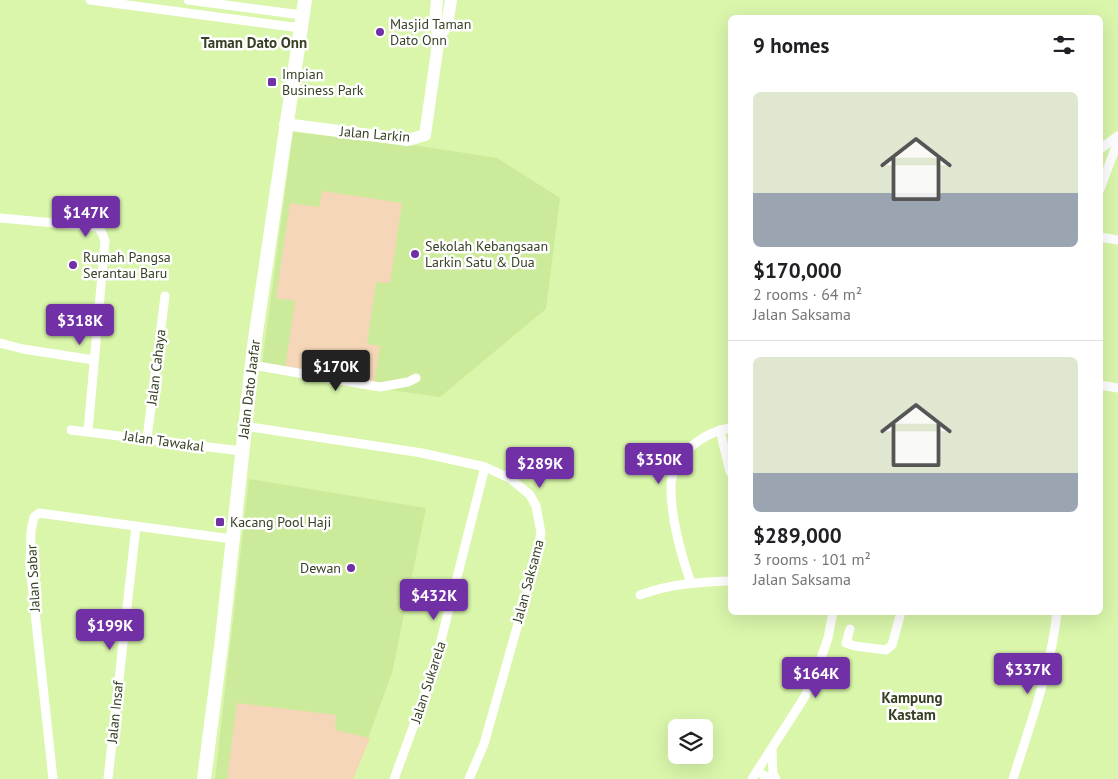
<!DOCTYPE html>
<html lang="en">
<head>
<meta charset="utf-8">
<style>
	:root { --surface:#fff; --page:#f2f2f2; --text:#202124; --muted:#757577; --line:#e0e0e0; --accent:#7130a5 }
	body { margin:0; font-family:"PT Sans",sans-serif; background:var(--page); color:var(--text); height:100vh; display:flex; flex-direction:column; font-size:19px; white-space:nowrap }
	* { box-sizing:border-box; margin:0 }
	p { font-size:16px; color:var(--muted) }
	.icon { flex:none; width:28px; height:28px; fill:none; stroke:currentColor; stroke-width:2; stroke-linecap:round; stroke-linejoin:round }
	.map { position:relative; flex:1; overflow:hidden }
	.panel { position:absolute; left:728px; top:15px; width:375px; height:600px; display:flex; flex-direction:column; background:var(--surface); border-radius:8px; box-shadow:0 5px 20px #0002 }
	.panel>* { flex:none }
	.buttons { position:absolute; left:668px; top:719px; display:grid; gap:10px }
	.buttons a { display:grid; place-items:center; width:45px; height:45px; border-radius:8px; background:var(--surface); box-shadow:0 5px 20px #0002; font-size:25px }
	.price { position:absolute; translate:-50% -42px; padding:0 11px; border-radius:5px; background:var(--accent); color:#fff; font-size:16px; line-height:32px; filter:drop-shadow(0 1px 2px #0008) }
	.price::after { content:''; position:absolute; left:50%; top:30px; width:15px; height:11px; margin-left:-8px; background:inherit; clip-path:polygon(0 0,100% 0,50% 100%) }
	.price.current { background:#222; color:#fff }
	ul { padding:0; list-style:none }
	li { display:grid; align-content:center; gap:10px; height:265px; padding:0 25px }
	li+li { border-top:1px solid var(--line) }
	li span { display:grid; place-items:center; height:155px; border-radius:8px; color:#555 }
	li>.icon { margin-inline-start:auto }
	span .icon { width:90px; height:90px; fill:#fffc; stroke-width:1 }
	li b { font-size:21px }
	h2 { display:flex; justify-content:space-between; align-items:center; height:60px; padding:0 25px; font-size:21px }
	.map>svg:first-child { display:block }
	.built { fill:#cceb9a }
	.green { fill:#f5d6b8 }
	.lines { fill:none; stroke-linecap:round; stroke-linejoin:round }
	.street { stroke:#fff; stroke-width:9 }
	.secondary { stroke:#fff; stroke-width:12 }
	.primary { stroke:#fff; stroke-width:14 }
	.poi-dot { fill:#7130a5; stroke:#fff; stroke-width:2 }
	.labels { text-anchor:middle; dominant-baseline:central; stroke-width:5; stroke-linejoin:round; paint-order:stroke }
	.poi-label { font-size:14px; fill:#364123; stroke:#fff; text-anchor:start }
	.street-label { font-size:14px; fill:#364123; stroke:#fff }
	.neighbourhood-label { font-size:15px; font-weight:bold; fill:#364123; stroke:#fff }
</style>
</head>
<body>
<div class="map">
<svg width="1118" height="779" viewBox="0 0 1118 779">
	<rect width="100%" height="100%" fill="#d9f6ab"/>
	<!-- built -->
	<path class="built" d="M 293,132 L 420,146 L 497,158 L 560,198 L 546,309 L 440,397 L 261,372 Z
		M 249,479 L 426,508 L 392,673 L 353,779 L 215,779 Z"/>
	<!-- green -->
	<path class="green" d="M 322,191 L 402,203 L 390,283 L 376,282 L 367,344 L 380,346 L 374,383 L 285,370 L 295,301 L 276,298 L 290,203 L 319,207 Z
		M 237,703 L 336,715 L 335,730 L 370,738 L 353,779 L 227,779 Z"/>
	<g class="lines">
		<!-- street -->
		<path class="street" d="M 90,0 L 300,28
			M 188,0 L 302,15
			M 1100,149 L 1118,136
			M 1100,189 L 1118,141
			M 0,218 L 98,227 L 102,233 L 105,241 L 88,431
			M 1100,237 L 1118,240
			M 0,343 L 23,349 L 94,360
			M 252,365 L 380,387 L 408,382 L 416,378
			M 1100,385 L 1118,388
			M 244,426 L 422,453 L 485,467 L 511,479 L 530,495 L 536,506 L 541,533 L 534,567 L 484,744 L 469,779
			M 71,430 L 241,451
			M 720,430 L 730,472
			M 147,438 L 165,296
			M 691,583 C 681,556 671,517 671,489 C 670,457 701,433 730,428
			M 640,595 C 669,584 699,582 730,581
			M 850,629 L 846,643 L 855,646 L 886,650 L 892,645 L 901,612
			M 772,750 L 773,774 L 776,779
			M 757,771 L 770,779
			M 53,779 L 30,566 L 31,531 L 34,517 L 39,513 L 232,539
			M 108,779 L 136,526
			M 394,779 L 432,676 L 485,467
			M 752,779 L 804,698 L 817,670 L 828,638 L 833,612
			M 1013,779 C 1030,724 1051,670 1057,612"/>
		<!-- secondary -->
		<path class="secondary" d="M 439,37 L 447,25 L 451,0
			M 285,124 L 408,140 L 425,135 L 439,37 L 435,23 L 437,0"/>
		<!-- primary -->
		<path class="primary" d="M 204,779 L 221,647 L 254,346 L 305,0"/>
	</g>
	<!-- markers -->
	<g class="poi-dot">
		<circle cx="380" cy="32" r="5"/>
		<rect x="267" y="77" width="10" height="10" rx="2.5"/>
		<circle cx="415" cy="254" r="5"/>
		<circle cx="73" cy="265" r="5"/>
		<rect x="215" y="517" width="10" height="10" rx="2.5"/>
		<circle cx="351" cy="568" r="5"/>
	</g>
	<g class="labels">
		<!-- poi labels -->
		<g class="poi-label">
			<text x="390" y="24">Masjid Taman<tspan x="390" dy="16">Dato Onn</tspan></text>
			<text x="282" y="74">Impian<tspan x="282" dy="16">Business Park</tspan></text>
			<text x="425" y="246">Sekolah Kebangsaan<tspan x="425" dy="16">Larkin Satu &amp; Dua</tspan></text>
			<text x="83" y="257">Rumah Pangsa<tspan x="83" dy="16">Serantau Baru</tspan></text>
			<text x="230" y="522">Kacang Pool Haji</text>
			<text x="341" y="568" text-anchor="end">Dewan</text>
		</g>
		<!-- street labels -->
		<g class="street-label">
			<text transform="translate(375 134) rotate(5)">Jalan Larkin</text>
			<text transform="translate(156 367) rotate(-83)">Jalan Cahaya</text>
			<text transform="translate(249 389) rotate(-83)">Jalan Dato Jaafar</text>
			<text transform="translate(164 441) rotate(8)">Jalan Tawakal</text>
			<text transform="translate(33 578) rotate(-93)">Jalan Sabar</text>
			<text transform="translate(528 581) rotate(-75)">Jalan Saksama</text>
			<text transform="translate(428 682) rotate(-72)">Jalan Sukarela</text>
			<text transform="translate(115 712) rotate(-84)">Jalan Insaf</text>
		</g>
		<!-- neighbourhood labels -->
		<g class="neighbourhood-label">
			<text x="254" y="42">Taman Dato Onn</text>
			<text x="912" y="697">Kampung<tspan x="912" dy="17">Kastam</tspan></text>
		</g>
	</g>
</svg>
<div class="buttons">
<a><svg class="icon" aria-label="layers" viewBox="0 0 24 24"><path d="M12 4l9 5-9 5-9-5zM3 14l9 5 9-5"/></svg></a>
</div>
<b class="price" style="left:86px;top:238px">$147K</b>
<b class="price" style="left:80px;top:346px">$318K</b>
<b class="price current" style="left:336px;top:392px">$170K</b>
<b class="price" style="left:659px;top:485px">$350K</b>
<b class="price" style="left:540px;top:489px">$289K</b>
<b class="price" style="left:434px;top:621px">$432K</b>
<b class="price" style="left:110px;top:651px">$199K</b>
<b class="price" style="left:1028px;top:695px">$337K</b>
<b class="price" style="left:816px;top:699px">$164K</b>
<section class="panel">
<h2>9 homes<svg class="icon" aria-label="filters" viewBox="0 0 24 24"><path d="M4 7h16M4 17h16"/><circle cx="9" cy="7" r="2"/><circle cx="15" cy="17" r="2"/></svg></h2>
<ul>
<li><span style="background:linear-gradient(#dfe7d0 65%,#9aa5b1 0)"><svg class="icon" aria-label="home" viewBox="0 0 24 24"><path d="M3 11l9-7 9 7M6 9v11h12V9"/></svg></span><div><b>$170,000</b><p>2 rooms · 64 m²</p><p>Jalan Saksama</p></div></li>
<li><span style="background:linear-gradient(#dfe7d0 75%,#9aa5b1 0)"><svg class="icon" aria-label="home" viewBox="0 0 24 24"><path d="M3 11l9-7 9 7M6 9v11h12V9"/></svg></span><div><b>$289,000</b><p>3 rooms · 101 m²</p><p>Jalan Saksama</p></div></li>
</ul>
</section>
</div>
</body>
</html>
